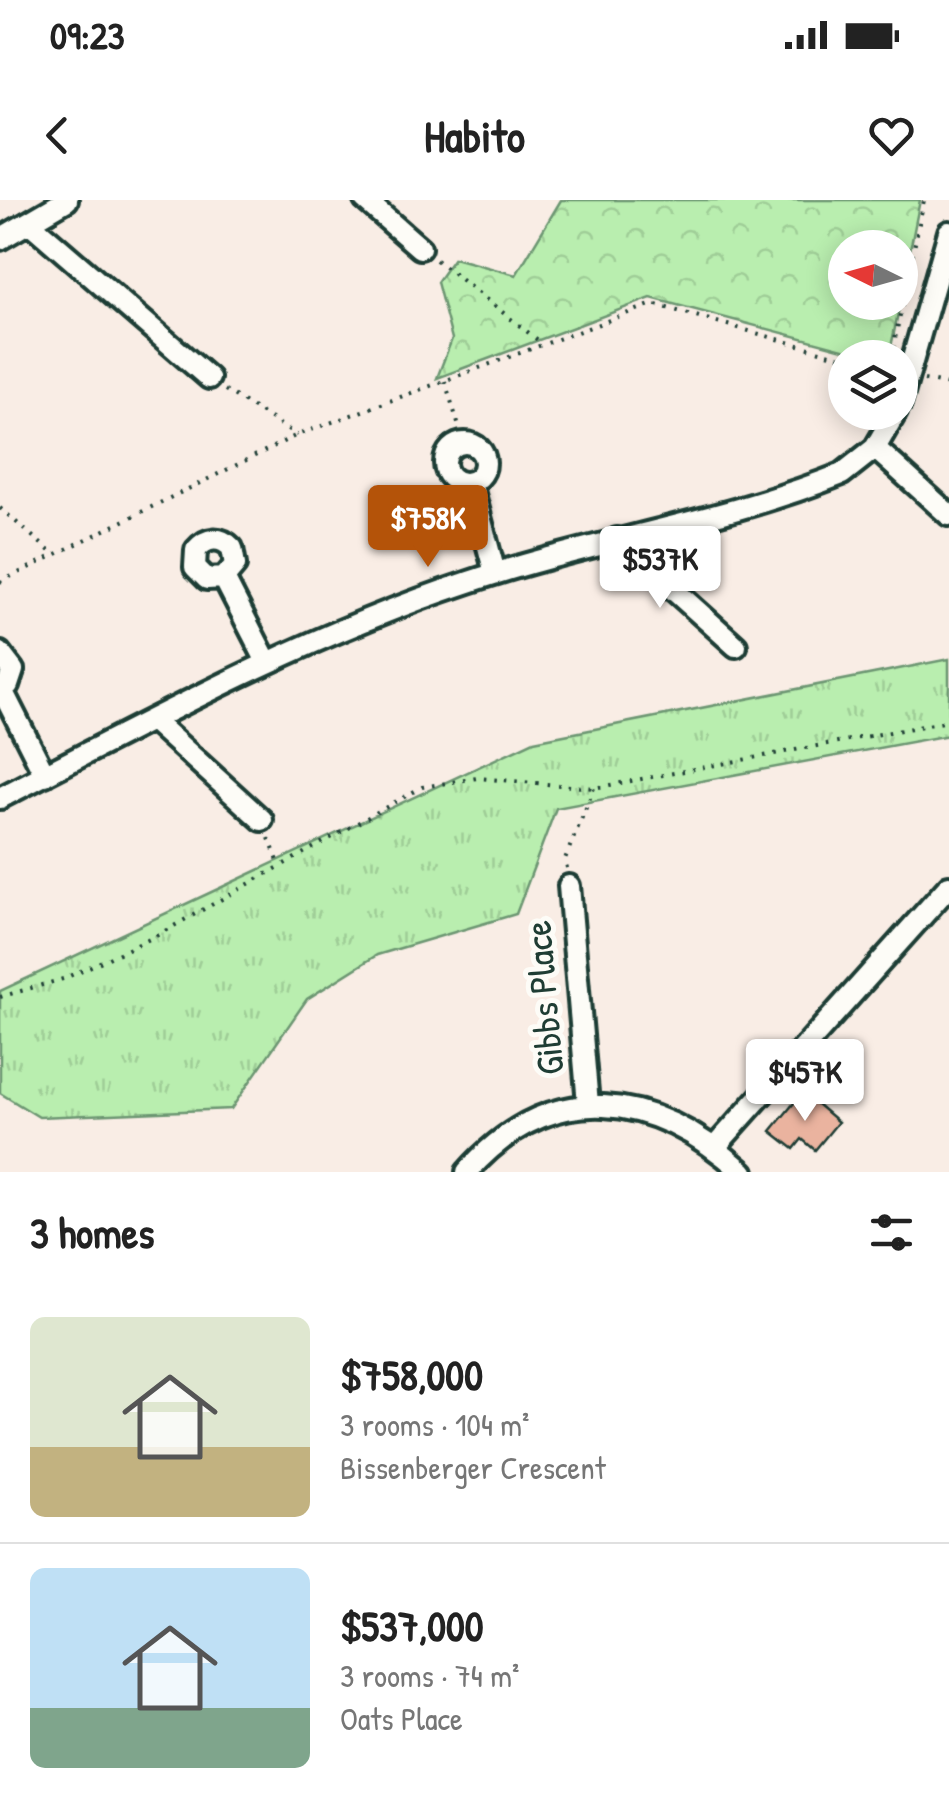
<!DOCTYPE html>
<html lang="en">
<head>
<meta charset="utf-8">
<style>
	:root { --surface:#fff; --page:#f2f2f2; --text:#222; --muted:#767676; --line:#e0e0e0; --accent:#b45309 }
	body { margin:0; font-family:"Patrick Hand",sans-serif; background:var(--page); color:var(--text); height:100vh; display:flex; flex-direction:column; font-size:38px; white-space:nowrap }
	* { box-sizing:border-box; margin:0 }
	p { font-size:32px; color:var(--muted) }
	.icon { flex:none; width:55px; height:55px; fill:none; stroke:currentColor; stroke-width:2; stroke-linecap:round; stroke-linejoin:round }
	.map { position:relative; height:972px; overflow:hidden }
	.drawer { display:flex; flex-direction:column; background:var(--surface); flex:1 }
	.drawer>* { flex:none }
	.needle { width:65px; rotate:275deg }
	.controls { position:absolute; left:828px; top:30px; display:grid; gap:20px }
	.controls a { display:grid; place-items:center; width:90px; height:90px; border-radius:50%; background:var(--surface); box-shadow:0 5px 25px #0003; font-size:50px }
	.price { position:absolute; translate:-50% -85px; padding:0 22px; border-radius:10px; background:#fff; color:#222; font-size:32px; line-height:65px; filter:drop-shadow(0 2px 5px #0008) }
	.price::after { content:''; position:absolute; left:50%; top:60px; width:30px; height:22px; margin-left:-15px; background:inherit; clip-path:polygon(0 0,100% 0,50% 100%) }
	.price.active { background:var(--accent); color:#fff }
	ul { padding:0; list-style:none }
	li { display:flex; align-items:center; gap:30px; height:250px; padding:0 30px }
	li+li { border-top:2px solid var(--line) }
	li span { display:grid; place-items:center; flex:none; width:280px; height:200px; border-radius:15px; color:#555 }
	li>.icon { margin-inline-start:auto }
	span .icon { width:120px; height:120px; fill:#fffc; stroke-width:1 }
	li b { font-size:42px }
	h2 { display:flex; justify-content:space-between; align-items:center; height:120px; padding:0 30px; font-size:42px }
	.status { display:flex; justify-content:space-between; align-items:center; height:70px; padding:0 50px; background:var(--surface); direction:ltr }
	.status svg { height:28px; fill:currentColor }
	header { display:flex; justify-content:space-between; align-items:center; height:130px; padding:0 30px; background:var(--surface); font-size:45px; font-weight:700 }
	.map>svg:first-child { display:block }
	.grass { fill:url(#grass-tufts); stroke:#6c9672; stroke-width:2.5 }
	.park { fill:url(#park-crowns); stroke:#6c9672; stroke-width:2.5 }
	.building { fill:#eab39f; stroke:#1f3d34; stroke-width:2.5 }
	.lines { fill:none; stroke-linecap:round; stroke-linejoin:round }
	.minor-casing { stroke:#1f3d34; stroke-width:28 }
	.path { stroke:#1f3d34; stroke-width:4; stroke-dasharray:2.5 8; stroke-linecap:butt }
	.minor { stroke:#fdfcf7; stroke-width:20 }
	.labels { text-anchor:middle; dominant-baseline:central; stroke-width:10; stroke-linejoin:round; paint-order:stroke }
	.street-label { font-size:38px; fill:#1f3d34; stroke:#fdfcf7 }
</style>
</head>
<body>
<div class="status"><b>09:23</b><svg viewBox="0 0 49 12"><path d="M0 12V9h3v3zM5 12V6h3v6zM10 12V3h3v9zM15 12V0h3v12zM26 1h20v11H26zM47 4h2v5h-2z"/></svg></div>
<header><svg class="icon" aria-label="back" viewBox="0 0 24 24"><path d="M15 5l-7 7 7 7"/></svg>Habito<svg class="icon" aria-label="heart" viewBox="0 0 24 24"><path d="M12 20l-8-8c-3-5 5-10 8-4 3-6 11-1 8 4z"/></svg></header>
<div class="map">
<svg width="949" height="972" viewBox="0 0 949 972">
	<defs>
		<pattern id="grass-tufts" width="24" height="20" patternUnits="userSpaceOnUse" patternTransform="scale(2.5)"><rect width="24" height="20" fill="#b9eeaf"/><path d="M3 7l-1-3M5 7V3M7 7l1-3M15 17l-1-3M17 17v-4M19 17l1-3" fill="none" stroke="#9fcd97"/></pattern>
		<pattern id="park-crowns" width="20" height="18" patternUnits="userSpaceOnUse" patternTransform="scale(2.5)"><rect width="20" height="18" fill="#b9eeaf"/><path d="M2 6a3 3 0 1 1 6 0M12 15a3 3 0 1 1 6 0" fill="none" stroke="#9fcd97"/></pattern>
	</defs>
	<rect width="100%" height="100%" fill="#f9ede5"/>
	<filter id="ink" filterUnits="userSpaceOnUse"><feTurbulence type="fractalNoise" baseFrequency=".01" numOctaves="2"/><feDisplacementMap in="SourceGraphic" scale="20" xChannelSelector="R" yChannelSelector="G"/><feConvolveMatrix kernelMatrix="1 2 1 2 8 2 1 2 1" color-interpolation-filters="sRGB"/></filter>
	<g filter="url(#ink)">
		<!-- grass -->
		<path class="grass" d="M 949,459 L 949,535 L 556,608 L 516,714 L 377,755 L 307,799 L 231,909 L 39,917 L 0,893 L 0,791 L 534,541 Z"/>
		<!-- park -->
		<path class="park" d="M 561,0 L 920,0 L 900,101 L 900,48 L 845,48 L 845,102 L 900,103 L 889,157 L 873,157 L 651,98 L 437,178 L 452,139 L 437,82 L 454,58 L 516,75 Z"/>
		<!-- building -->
		<path class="building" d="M 803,892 L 838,922 L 815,950 L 802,939 L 794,949 L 771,931 Z"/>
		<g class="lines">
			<defs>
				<path id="minor" d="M 365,0 L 420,48
					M 30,23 L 209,178
					M 0,39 L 67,0
					M 900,204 L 949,32
					M445 263a20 20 0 1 1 40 0a20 20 0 1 1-40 0Z
					M 875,248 L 949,315
					M 471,283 L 495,373
					M 617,339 L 736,446
					M 224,378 L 235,365 L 232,348 C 220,336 207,337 196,350 L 195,367 L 207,379 L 224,378 L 267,462
					M 0,453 L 13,470 L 8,485 L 0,491
					M 2,490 L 45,575
					M 152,520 L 262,620
					M 0,598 C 153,519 305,436 469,382 C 591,341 722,322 842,274 L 875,248 L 896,212
					M 569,686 L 588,904
					M 715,947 L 949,686
					M 467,972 C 552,876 654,892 743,972"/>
			</defs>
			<!-- minor casing -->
			<use href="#minor" class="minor-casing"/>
			<!-- path -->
			<path class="path" d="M 436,60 L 543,144
				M 891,158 L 924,0
				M 924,180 L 949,185
				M 445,181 L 464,243
				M 225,190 L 297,235
				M 0,308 L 53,354
				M 0,382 L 297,235 L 653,104 L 845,158
				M 269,638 L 280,666
				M 567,668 L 565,659 L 594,588
				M 0,797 L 63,779 L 154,737 L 422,587 L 477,578 L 594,588 L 949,521"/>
			<!-- minor -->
			<use href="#minor" class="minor"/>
		</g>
	</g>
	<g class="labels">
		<!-- street labels -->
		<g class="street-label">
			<text transform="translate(543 798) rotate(-95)">Gibbs Place</text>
		</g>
	</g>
</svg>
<div class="controls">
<a><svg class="needle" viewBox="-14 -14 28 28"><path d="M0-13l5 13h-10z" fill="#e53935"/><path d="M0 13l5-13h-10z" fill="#767676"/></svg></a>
<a><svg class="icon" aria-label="layers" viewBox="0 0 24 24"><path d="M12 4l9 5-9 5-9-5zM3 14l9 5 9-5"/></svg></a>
</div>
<b class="price active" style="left:428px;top:370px">$758K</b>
<b class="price" style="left:660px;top:411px">$537K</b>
<b class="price" style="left:805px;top:924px">$457K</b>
</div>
<section class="drawer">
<h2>3 homes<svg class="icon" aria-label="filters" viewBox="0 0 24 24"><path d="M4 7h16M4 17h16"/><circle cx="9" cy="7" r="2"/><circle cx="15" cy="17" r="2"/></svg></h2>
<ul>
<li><span style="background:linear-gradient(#dfe7d0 65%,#c2b280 0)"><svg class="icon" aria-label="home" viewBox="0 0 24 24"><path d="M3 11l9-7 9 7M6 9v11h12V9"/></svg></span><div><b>$758,000</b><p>3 rooms · 104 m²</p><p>Bissenberger Crescent</p></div></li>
<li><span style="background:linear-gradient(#bfe0f5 70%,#7fa58c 0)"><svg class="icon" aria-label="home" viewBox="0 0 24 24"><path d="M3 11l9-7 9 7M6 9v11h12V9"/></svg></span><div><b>$537,000</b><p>3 rooms · 74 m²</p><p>Oats Place</p></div></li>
</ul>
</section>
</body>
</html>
